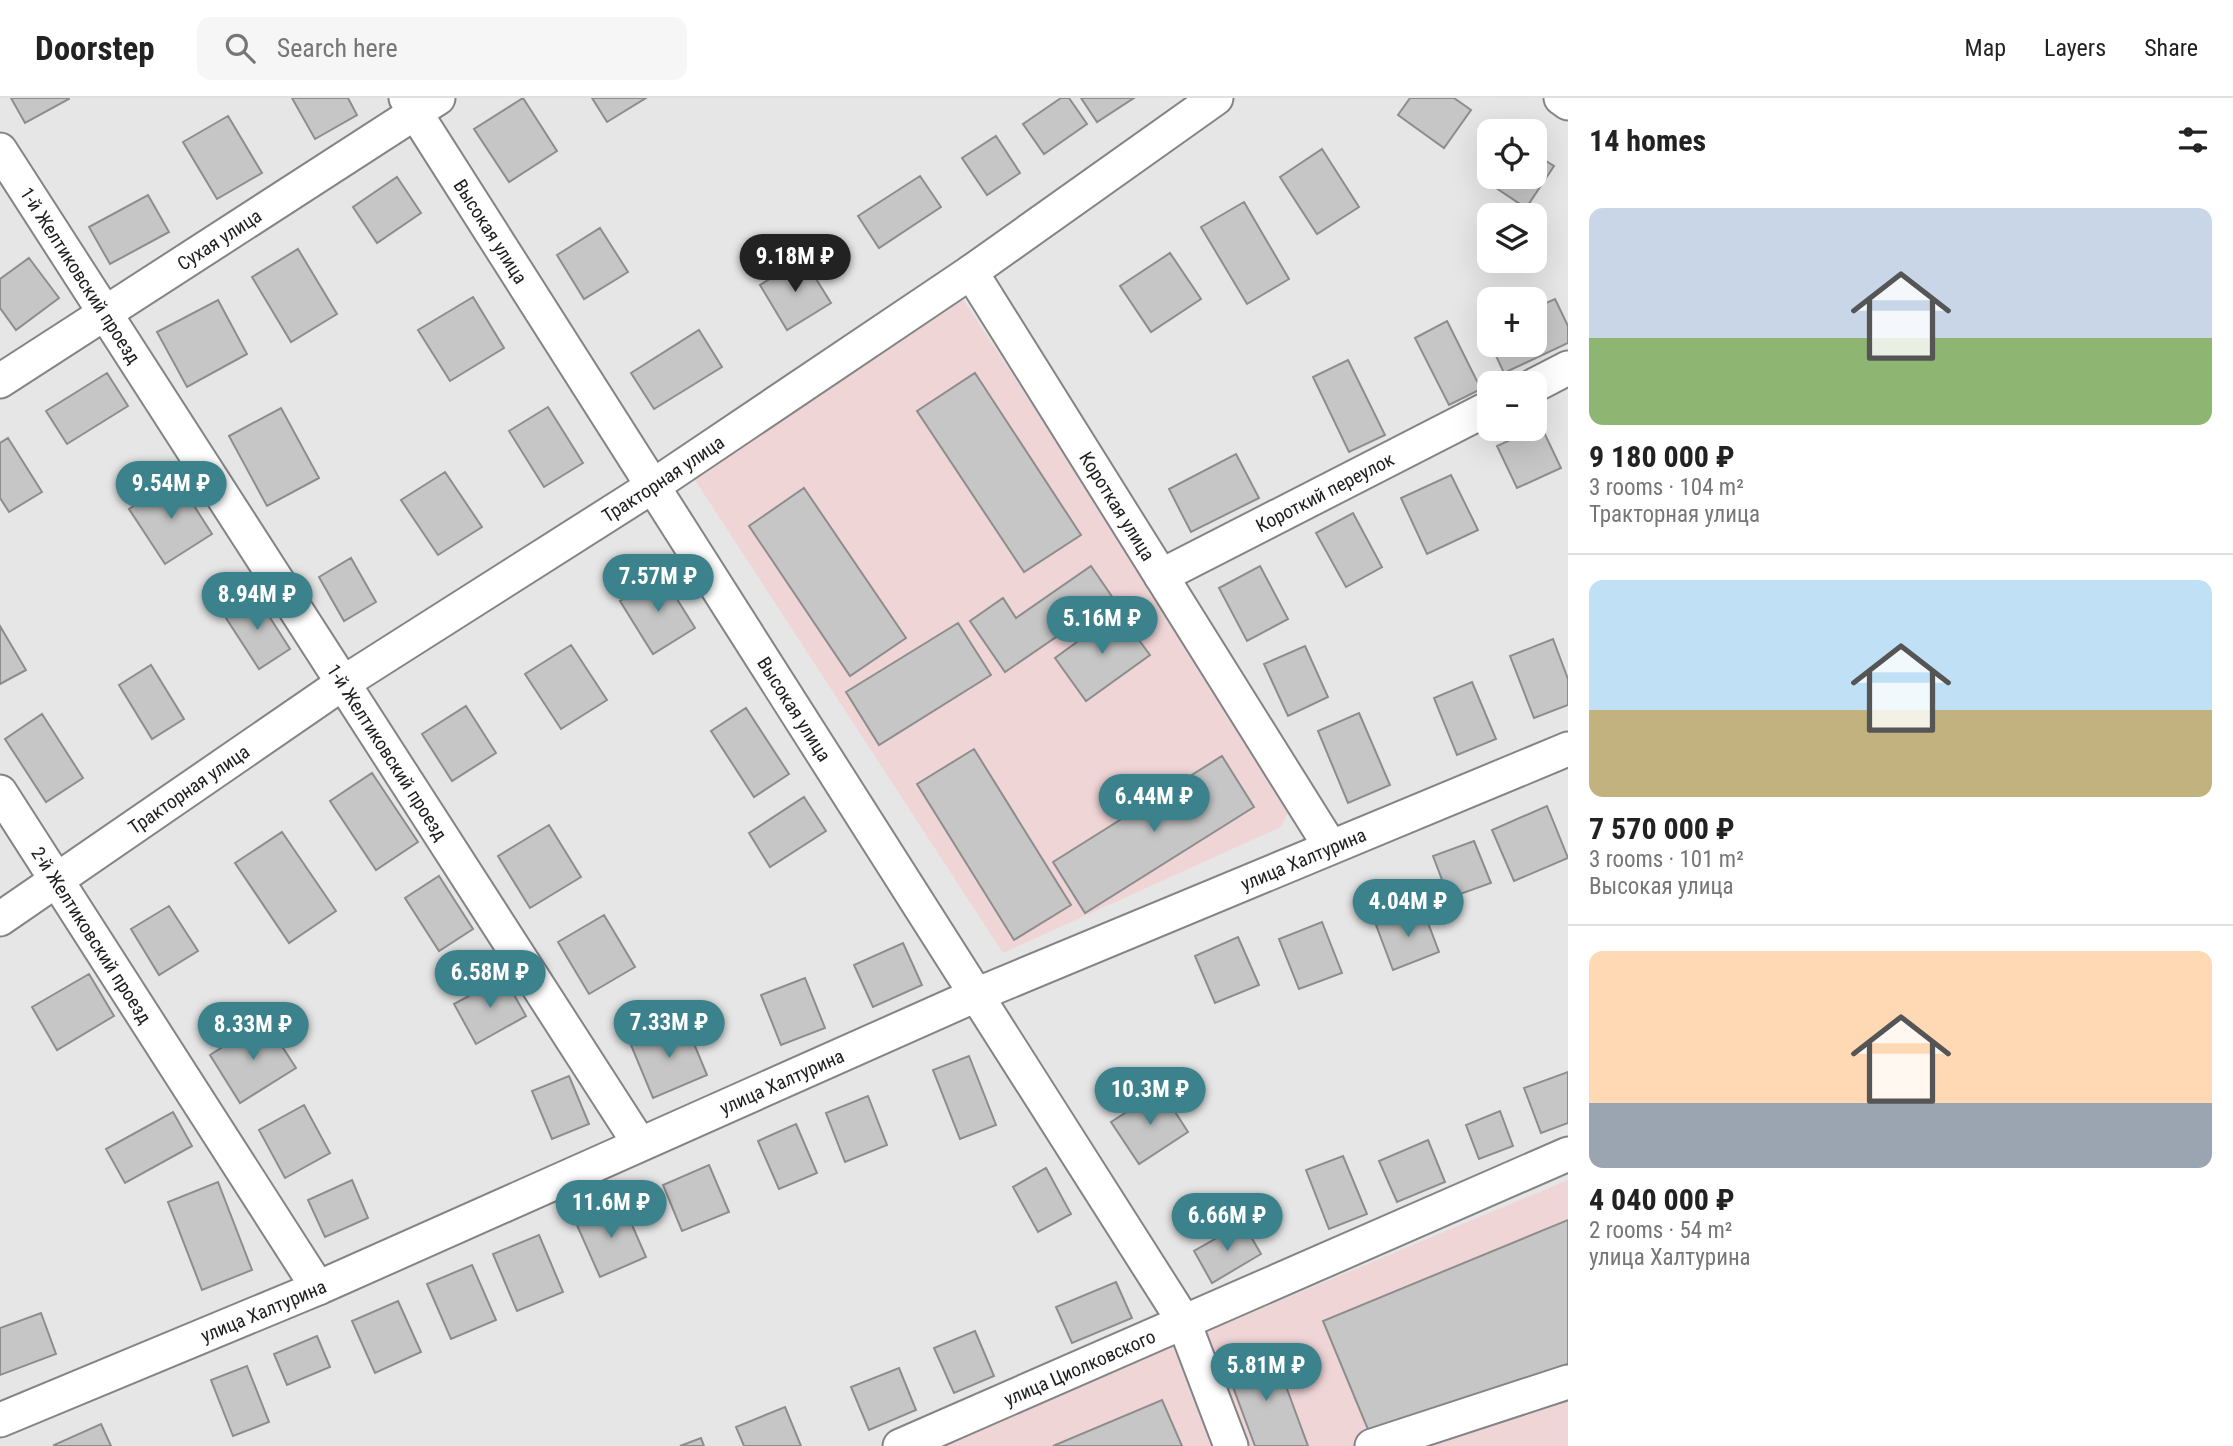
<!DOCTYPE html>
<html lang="en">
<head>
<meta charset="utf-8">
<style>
	:root { --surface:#fff; --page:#f6f6f6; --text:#222; --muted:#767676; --line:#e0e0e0; --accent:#3c828c }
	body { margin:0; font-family:"Roboto Condensed",sans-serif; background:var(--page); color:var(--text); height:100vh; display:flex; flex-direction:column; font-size:26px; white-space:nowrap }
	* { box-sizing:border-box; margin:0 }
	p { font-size:23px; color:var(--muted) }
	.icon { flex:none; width:38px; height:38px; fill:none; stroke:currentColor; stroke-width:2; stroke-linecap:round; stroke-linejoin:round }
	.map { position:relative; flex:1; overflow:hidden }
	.sheet { display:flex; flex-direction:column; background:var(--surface); width:665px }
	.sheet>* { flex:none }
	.tools { position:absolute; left:1477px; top:21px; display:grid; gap:14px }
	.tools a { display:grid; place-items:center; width:70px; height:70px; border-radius:14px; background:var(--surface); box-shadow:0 7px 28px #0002; font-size:35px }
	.price { position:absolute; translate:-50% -60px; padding:0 16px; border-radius:24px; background:var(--accent); color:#fff; font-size:23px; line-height:46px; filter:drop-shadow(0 2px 4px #0008) }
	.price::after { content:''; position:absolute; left:50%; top:42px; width:21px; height:16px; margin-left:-10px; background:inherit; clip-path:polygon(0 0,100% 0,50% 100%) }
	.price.on { background:#222; color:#fff }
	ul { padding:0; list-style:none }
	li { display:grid; align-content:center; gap:14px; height:371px; padding:0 21px }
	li+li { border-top:2px solid var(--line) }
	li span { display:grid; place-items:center; height:217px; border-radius:14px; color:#555 }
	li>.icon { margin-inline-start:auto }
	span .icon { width:126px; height:126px; fill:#fffc; stroke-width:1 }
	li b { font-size:30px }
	h2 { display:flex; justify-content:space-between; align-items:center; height:84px; padding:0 21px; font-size:30px }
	header { display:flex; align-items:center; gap:42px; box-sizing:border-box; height:98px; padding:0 35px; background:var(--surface); border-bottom:2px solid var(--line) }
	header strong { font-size:33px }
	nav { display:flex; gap:38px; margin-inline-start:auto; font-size:24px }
	.search { width:490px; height:63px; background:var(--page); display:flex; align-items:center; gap:18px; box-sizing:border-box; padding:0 24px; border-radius:14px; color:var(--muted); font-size:26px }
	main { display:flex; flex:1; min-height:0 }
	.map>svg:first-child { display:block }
	.industrial { fill:#f0d5d7 }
	.building { fill:#c7c6c7; stroke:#8e8d8e; stroke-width:2 }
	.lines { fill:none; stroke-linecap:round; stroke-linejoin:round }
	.minor-casing { stroke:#838485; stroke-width:37 }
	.minor { stroke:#fff; stroke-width:33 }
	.labels { text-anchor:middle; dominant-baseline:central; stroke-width:5; stroke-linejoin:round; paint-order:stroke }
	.street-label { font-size:19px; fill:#202021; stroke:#e6e6e7 }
</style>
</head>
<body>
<header>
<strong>Doorstep</strong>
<div class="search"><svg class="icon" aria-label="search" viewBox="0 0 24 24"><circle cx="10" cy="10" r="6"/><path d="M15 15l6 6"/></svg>Search here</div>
<nav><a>Map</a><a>Layers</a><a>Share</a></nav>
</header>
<main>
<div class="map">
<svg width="1568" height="1348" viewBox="0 0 1568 1348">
	<rect width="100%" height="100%" fill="#e6e6e7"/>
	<!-- industrial -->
	<path class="industrial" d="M 961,198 L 1285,693 L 1288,715 L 1281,729 L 1003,855 L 695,382 Z
		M 1568,1082 L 1568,1348 L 939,1348 L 1167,1250 Z"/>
	<!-- building -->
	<path class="building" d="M 11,0 L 69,0 L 69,1 L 25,25 Z
		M 292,0 L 348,0 L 357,17 L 315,41 Z
		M 523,0 L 557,53 L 509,84 L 474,31 Z
		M 592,0 L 646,0 L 607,24 Z
		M 1061,0 L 1069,0 L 1087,26 L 1044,56 L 1023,26 Z
		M 1081,0 L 1134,0 L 1097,24 Z
		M 1410,0 L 1454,0 L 1471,12 L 1444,50 L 1398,17 Z
		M 228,18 L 262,75 L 217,101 L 183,44 Z
		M 996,38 L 1020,75 L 987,97 L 962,60 Z
		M 1322,51 L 1359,109 L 1317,136 L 1280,79 Z
		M 1535,56 L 1554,68 L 1526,110 L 1490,86 L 1494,79 L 1535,79 Z
		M 920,78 L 941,109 L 879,150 L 858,118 Z
		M 397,79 L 421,115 L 377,145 L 353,109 Z
		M 148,97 L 169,134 L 110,166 L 89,129 Z
		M 1244,104 L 1289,181 L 1247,206 L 1201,129 Z
		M 600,130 L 628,174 L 584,201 L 557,157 Z
		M 298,151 L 337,216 L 291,244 L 252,179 Z
		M 1170,155 L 1201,201 L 1151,234 L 1120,188 Z
		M 29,160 L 59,200 L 16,232 L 0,210 L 0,181 Z
		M 803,160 L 831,205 L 787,232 L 760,187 Z
		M 473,199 L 504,250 L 450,283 L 418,232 Z
		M 1555,201 L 1568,228 L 1568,245 L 1504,275 L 1491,247 L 1535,247 L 1535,210 Z
		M 218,202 L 247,256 L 187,289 L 157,234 Z
		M 1447,223 L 1481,291 L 1449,307 L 1415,240 Z
		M 699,232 L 722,269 L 654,311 L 631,275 Z
		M 1348,262 L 1385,337 L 1349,354 L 1313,279 Z
		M 107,275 L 128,308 L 67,346 L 46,313 Z
		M 975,275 L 1081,437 L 1024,474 L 917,313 Z
		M 548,309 L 583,365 L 544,389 L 509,333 Z
		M 281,310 L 319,380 L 267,408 L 229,338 Z
		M 1541,328 L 1561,370 L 1517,390 L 1497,348 Z
		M 8,340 L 42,394 L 9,414 L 0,400 L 0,345 Z
		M 1236,356 L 1259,400 L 1191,434 L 1169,391 Z
		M 445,374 L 482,429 L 438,457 L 401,402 Z
		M 1451,377 L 1478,432 L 1427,456 L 1401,400 Z
		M 177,381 L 212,436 L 165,466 L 129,411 Z
		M 804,390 L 906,540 L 850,578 L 749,428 Z
		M 1353,415 L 1382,469 L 1346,489 L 1316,435 Z
		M 351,460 L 376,504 L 344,523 L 319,479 Z
		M 1091,468 L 1113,500 L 1005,574 L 970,523 L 1003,500 L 1016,520 Z
		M 1260,468 L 1288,521 L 1247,543 L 1219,490 Z
		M 662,477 L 695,530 L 653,556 L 620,503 Z
		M 255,496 L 290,551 L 259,571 L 224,517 Z
		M 1118,514 L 1150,557 L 1086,603 L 1055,560 Z
		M 958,525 L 991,577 L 879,647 L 846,594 Z
		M 0,528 L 26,572 L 0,586 Z
		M 1553,541 L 1568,581 L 1568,607 L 1534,620 L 1510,558 Z
		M 571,547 L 607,602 L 561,631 L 525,576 Z
		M 1305,548 L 1328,599 L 1288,618 L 1264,566 Z
		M 151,567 L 184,621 L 152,641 L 119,587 Z
		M 1472,584 L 1496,641 L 1457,657 L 1434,600 Z
		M 466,608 L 496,655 L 452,683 L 422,636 Z
		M 746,610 L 789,676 L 754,699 L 711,633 Z
		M 1359,615 L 1390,687 L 1348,705 L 1318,633 Z
		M 42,616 L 83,680 L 46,704 L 5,641 Z
		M 974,651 L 1071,807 L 1014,842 L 917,686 Z
		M 1222,658 L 1254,709 L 1085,815 L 1053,764 Z
		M 372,675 L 418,744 L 376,772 L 330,703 Z
		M 804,699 L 826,733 L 770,769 L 749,735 Z
		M 1547,708 L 1568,760 L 1514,783 L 1492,732 Z
		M 549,727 L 581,779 L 530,810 L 498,758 Z
		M 282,734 L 336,813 L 289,845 L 235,765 Z
		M 1474,743 L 1491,785 L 1449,800 L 1433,758 Z
		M 439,778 L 473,831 L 439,853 L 405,800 Z
		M 169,808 L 198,853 L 159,877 L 131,831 Z
		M 1422,809 L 1439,854 L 1393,872 L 1376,827 Z
		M 604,817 L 635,869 L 589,896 L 558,844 Z
		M 1322,824 L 1342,875 L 1299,891 L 1279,841 Z
		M 1238,839 L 1259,887 L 1215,905 L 1195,858 Z
		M 903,845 L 922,887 L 873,909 L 854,867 Z
		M 89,876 L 114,918 L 57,952 L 32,909 Z
		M 504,879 L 526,918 L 476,946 L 454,906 Z
		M 805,880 L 825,930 L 781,947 L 761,897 Z
		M 265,922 L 296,970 L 240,1005 L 210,957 Z
		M 685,924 L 707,977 L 653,1000 L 631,947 Z
		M 969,958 L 996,1027 L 960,1041 L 933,972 Z
		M 1568,974 L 1568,1025 L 1541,1035 L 1524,990 Z
		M 569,978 L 589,1026 L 552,1041 L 532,993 Z
		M 1161,992 L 1188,1034 L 1139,1066 L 1111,1024 Z
		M 868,998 L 887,1047 L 845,1064 L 826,1015 Z
		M 304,1007 L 330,1055 L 285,1080 L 259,1032 Z
		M 1500,1013 L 1513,1048 L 1479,1061 L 1466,1027 Z
		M 173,1014 L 192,1048 L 125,1085 L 106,1051 Z
		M 796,1026 L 817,1075 L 779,1091 L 758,1043 Z
		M 1428,1042 L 1445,1084 L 1397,1104 L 1379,1063 Z
		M 1343,1058 L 1367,1116 L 1329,1131 L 1306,1072 Z
		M 709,1067 L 729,1114 L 682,1133 L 663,1087 Z
		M 1046,1070 L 1071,1116 L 1038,1134 L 1013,1089 Z
		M 352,1082 L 368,1120 L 325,1139 L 308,1102 Z
		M 218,1084 L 252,1172 L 202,1192 L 168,1104 Z
		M 622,1104 L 646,1159 L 600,1179 L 576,1125 Z
		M 1568,1122 L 1568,1266 L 1374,1346 L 1323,1223 Z
		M 1243,1125 L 1261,1156 L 1212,1185 L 1194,1153 Z
		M 539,1137 L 563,1194 L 517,1213 L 493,1156 Z
		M 472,1167 L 496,1222 L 451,1241 L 427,1186 Z
		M 1116,1184 L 1132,1220 L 1072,1245 L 1056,1209 Z
		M 398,1203 L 421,1254 L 375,1275 L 352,1223 Z
		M 41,1215 L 56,1256 L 0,1277 L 0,1230 Z
		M 975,1233 L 994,1278 L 954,1295 L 934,1250 Z
		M 317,1238 L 330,1269 L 287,1287 L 274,1256 Z
		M 1273,1253 L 1308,1348 L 1255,1348 L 1226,1270 Z
		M 247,1268 L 269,1324 L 233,1338 L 211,1282 Z
		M 899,1270 L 916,1312 L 869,1332 L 851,1289 Z
		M 1162,1302 L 1182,1348 L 1053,1348 Z
		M 785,1309 L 801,1348 L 744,1348 L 736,1329 Z
		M 101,1326 L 111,1348 L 55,1348 L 54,1347 Z
		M 701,1340 L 704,1348 L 680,1348 Z"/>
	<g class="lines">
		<defs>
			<g id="minor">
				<path id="s1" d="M 406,0 L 1183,1222 L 1231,1348"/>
				<path d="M 1561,0 L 1568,5"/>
				<path id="s2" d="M 0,52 L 639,1045"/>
				<path id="s3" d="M 971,174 L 1330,748"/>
				<path id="s4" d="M 0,283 L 438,0"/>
				<path d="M 1535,287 L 1568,270"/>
				<path id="s5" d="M 1161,478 L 1489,310"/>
				<path id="s6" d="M 0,694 L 318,1190"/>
				<path id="s7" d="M 0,821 L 343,585 L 653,388 L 971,174 L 1216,0"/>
				<path id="s8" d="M 0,1322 L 318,1190 L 976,897 L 1568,651"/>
				<path id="s9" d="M 900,1348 L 1568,1056"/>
				<path d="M 1372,1348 L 1568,1284"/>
			</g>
		</defs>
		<!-- minor casing -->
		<use href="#minor" class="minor-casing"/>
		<!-- minor -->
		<use href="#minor" class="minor"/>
	</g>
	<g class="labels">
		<!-- street labels -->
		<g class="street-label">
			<text stroke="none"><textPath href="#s1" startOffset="158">Высокая улица</textPath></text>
			<text stroke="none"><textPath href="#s4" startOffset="261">Сухая улица</textPath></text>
			<text stroke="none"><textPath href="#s2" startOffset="149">1-й Желтиковский проезд</textPath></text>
			<text stroke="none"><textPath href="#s7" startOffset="796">Тракторная улица</textPath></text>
			<text stroke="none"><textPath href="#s5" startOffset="184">Короткий переулок</textPath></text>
			<text stroke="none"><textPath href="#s3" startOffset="276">Короткая улица</textPath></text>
			<text stroke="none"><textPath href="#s1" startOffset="724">Высокая улица</textPath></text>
			<text stroke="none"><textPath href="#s2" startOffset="716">1-й Желтиковский проезд</textPath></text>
			<text stroke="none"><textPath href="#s7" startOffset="229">Тракторная улица</textPath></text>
			<text stroke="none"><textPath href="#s8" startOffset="1419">улица Халтурина</textPath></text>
			<text stroke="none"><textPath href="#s6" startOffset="170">2-й Желтиковский проезд</textPath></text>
			<text stroke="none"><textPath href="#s8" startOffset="852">улица Халтурина</textPath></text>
			<text stroke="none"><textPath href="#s8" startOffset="285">улица Халтурина</textPath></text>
			<text stroke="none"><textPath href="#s9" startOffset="196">улица Циолковского</textPath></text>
		</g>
	</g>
</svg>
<div class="tools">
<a><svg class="icon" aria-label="locate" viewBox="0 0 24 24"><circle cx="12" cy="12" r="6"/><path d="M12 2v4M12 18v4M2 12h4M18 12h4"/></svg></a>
<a><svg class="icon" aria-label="layers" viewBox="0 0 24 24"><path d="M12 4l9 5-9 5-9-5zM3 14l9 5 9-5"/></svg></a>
<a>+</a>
<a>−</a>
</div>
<b class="price on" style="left:795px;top:196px">9.18M ₽</b>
<b class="price" style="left:171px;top:423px">9.54M ₽</b>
<b class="price" style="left:658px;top:516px">7.57M ₽</b>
<b class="price" style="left:257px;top:534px">8.94M ₽</b>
<b class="price" style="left:1102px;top:558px">5.16M ₽</b>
<b class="price" style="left:1154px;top:736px">6.44M ₽</b>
<b class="price" style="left:1408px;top:841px">4.04M ₽</b>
<b class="price" style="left:490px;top:912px">6.58M ₽</b>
<b class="price" style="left:669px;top:962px">7.33M ₽</b>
<b class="price" style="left:253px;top:964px">8.33M ₽</b>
<b class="price" style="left:1150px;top:1029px">10.3M ₽</b>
<b class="price" style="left:611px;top:1142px">11.6M ₽</b>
<b class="price" style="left:1227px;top:1155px">6.66M ₽</b>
<b class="price" style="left:1266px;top:1305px">5.81M ₽</b>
</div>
<section class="sheet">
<h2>14 homes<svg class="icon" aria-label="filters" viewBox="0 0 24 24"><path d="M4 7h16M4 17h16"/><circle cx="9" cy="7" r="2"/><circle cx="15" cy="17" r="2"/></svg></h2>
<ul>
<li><span style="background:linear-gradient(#c9d6e8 60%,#8fb573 0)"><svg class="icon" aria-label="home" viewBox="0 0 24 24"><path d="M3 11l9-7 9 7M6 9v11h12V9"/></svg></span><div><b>9 180 000 ₽</b><p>3 rooms · 104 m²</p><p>Тракторная улица</p></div></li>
<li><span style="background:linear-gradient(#bfe0f5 60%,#c2b280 0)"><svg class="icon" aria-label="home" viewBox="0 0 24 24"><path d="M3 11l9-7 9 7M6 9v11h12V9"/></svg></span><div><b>7 570 000 ₽</b><p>3 rooms · 101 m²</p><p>Высокая улица</p></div></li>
<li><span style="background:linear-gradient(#ffd9b3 70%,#9aa5b1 0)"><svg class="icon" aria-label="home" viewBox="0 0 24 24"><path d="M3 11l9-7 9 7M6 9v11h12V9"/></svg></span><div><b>4 040 000 ₽</b><p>2 rooms · 54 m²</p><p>улица Халтурина</p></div></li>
</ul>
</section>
</main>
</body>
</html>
